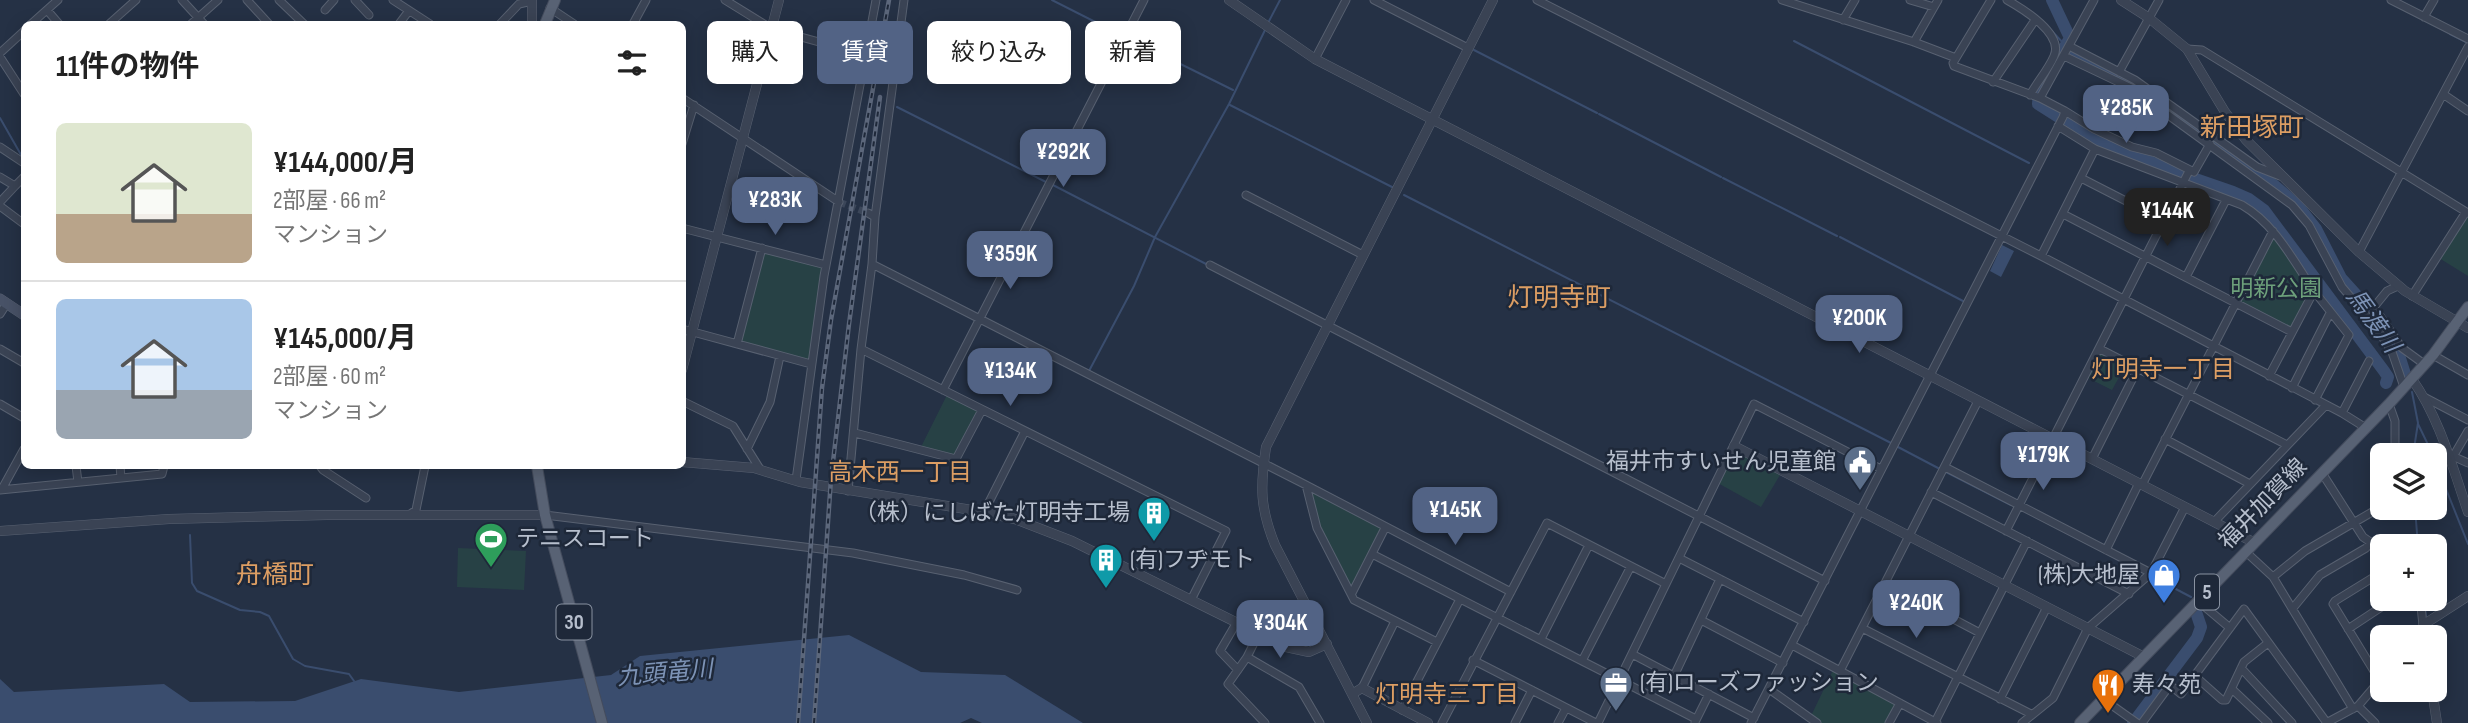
<!DOCTYPE html>
<html lang="ja">
<head>
<meta charset="utf-8">
<style>
	:root { --surface:#fff; --page:#f6f6f6; --text:#222; --muted:#767676; --line:#e0e0e0; --accent:#526385 }
	body { margin:0; font-family:"Sofia Sans Condensed","Noto Sans JP",sans-serif; background:var(--page); color:var(--text); height:100vh; display:flex; flex-direction:column; font-size:26px; white-space:nowrap }
	* { box-sizing:border-box; margin:0 }
	p { font-size:23px; color:var(--muted) }
	.icon { flex:none; width:38px; height:38px; fill:none; stroke:currentColor; stroke-width:2; stroke-linecap:round; stroke-linejoin:round }
	.map { position:relative; flex:1; overflow:hidden }
	.side { position:absolute; left:21px; top:21px; width:665px; height:448px; display:flex; flex-direction:column; background:var(--surface); border-radius:10px; box-shadow:0 4px 18px #0003 }
	.side>* { flex:none }
	.banner { position:absolute; left:707px; top:21px; width:665px; height:63px; display:flex; gap:14px }
	.controls { position:absolute; left:2370px; top:443px; display:grid; gap:14px }
	.controls a { display:grid; place-items:center; width:77px; height:77px; border-radius:10px; background:var(--surface); box-shadow:0 4px 18px #0003; font-size:35px }
	.price { position:absolute; translate:-50% -60px; padding:0 16px; border-radius:14px; background:var(--accent); color:#fff; font-size:23px; line-height:46px; filter:drop-shadow(0 2px 4px #0008) }
	.price::after { content:''; position:absolute; left:50%; top:42px; width:21px; height:16px; margin-left:-10px; background:inherit; clip-path:polygon(0 0,100% 0,50% 100%) }
	.price.current { background:#222; color:#fff }
	ul { padding:0; list-style:none }
	li { display:flex; align-items:center; gap:21px; height:175px; padding:0 35px }
	li+li { border-top:2px solid var(--line) }
	li span { display:grid; place-items:center; flex:none; width:196px; height:140px; border-radius:10px; color:#555 }
	li>.icon { margin-inline-start:auto }
	span .icon { width:84px; height:84px; fill:#fffc; stroke-width:1 }
	li b { font-size:30px }
	h2 { display:flex; justify-content:space-between; align-items:center; height:84px; padding:0 35px; font-size:30px }
	.tag { padding:0 24px; border-radius:10px; background:var(--surface); box-shadow:0 4px 18px #0003; font-size:24px; line-height:63px }
	.tag.current { background:var(--accent); color:#fff }
	.map>svg:first-child { display:block }
	.green { fill:#274145 }
	.water { fill:#3a4d6e }
	.lines { fill:none; stroke-linecap:round; stroke-linejoin:round }
	.stream { stroke:#3a4d6e; stroke-width:2 }
	.river { stroke:#3a4d6e; stroke-width:12 }
	.minor-tunnel { stroke:#3b4659; stroke-width:7; stroke-dasharray:7 3.5; stroke-linecap:butt }
	.minor-casing { stroke:#586171; stroke-width:9 }
	.tertiary-casing { stroke:#586171; stroke-width:10 }
	.secondary-casing { stroke:#586171; stroke-width:11 }
	.primary-casing { stroke:#444c5d; stroke-width:12 }
	.minor { stroke:#3a4354; stroke-width:7 }
	.tertiary { stroke:#3a4354; stroke-width:9 }
	.secondary { stroke:#485267; stroke-width:10 }
	.primary { stroke:#586274; stroke-width:10 }
	.rail-casing { stroke:#5c677b; stroke-width:4.5 }
	.rail { stroke:#1e2839; stroke-width:2; stroke-dasharray:5; stroke-linecap:butt }
	.labels { text-anchor:middle; dominant-baseline:central; stroke-width:5; stroke-linejoin:round; paint-order:stroke }
	.shield { fill:#1e2839; stroke:#8992a1; stroke-width:2 }
	.shield-label { font-size:21px; font-weight:bold; fill:#b7bfcd }
	.park-label { font-size:23px; fill:#6da07b; stroke:#1e2839 }
	.poi-label { font-size:23px; fill:#b7bfcd; stroke:#1e2839; text-anchor:start }
	.street-label { font-size:23px; fill:#b7bfcd; stroke:#1e2839 }
	.water-label { font-size:24px; font-style:italic; fill:#7d93b6; stroke:#1e2839 }
	.neighbourhood-label { font-size:24px; fill:#dd9e63; stroke:#1e2839 }
	.quarter-label { font-size:26px; fill:#dd9e63; stroke:#1e2839 }
</style>
</head>
<body>
<div class="map">
<svg width="2468" height="723" viewBox="0 0 2468 723">
	<rect width="100%" height="100%" fill="#253145"/>
	<!-- green -->
	<path class="green" d="M 2466,215 L 2468,216 L 2468,276 L 2439,258 Z
		M 2273,231 L 2314,291 L 2292,332 L 2236,303 Z
		M 762,248 L 826,265 L 811,364 L 737,341 Z
		M 2100,349 L 2127,363 L 2112,390 L 2088,378 Z
		M 947,395 L 982,410 L 956,459 L 921,447 Z
		M 1734,446 L 1783,470 L 1761,507 L 1716,482 Z
		M 1308,491 L 1384,530 L 1354,590 L 1317,528 Z
		M 458,548 L 526,551 L 524,590 L 457,587 Z
		M 1834,668 L 1900,703 L 1889,723 L 1817,723 L 1810,718 Z"/>
	<!-- water -->
	<path class="water" d="M 2002,245 L 2014,251 L 2001,277 L 1990,271 Z
		M 849,635 L 921,672 L 1005,675 L 1083,723 L 982,723 L 971,718 L 960,723 L 0,723 L 0,679 L 14,692 L 164,684 L 190,702 L 295,701 L 361,679 L 459,692 L 611,675 L 640,656 Z"/>
	<g class="lines">
		<!-- stream -->
		<path class="stream" d="M 1052,0 L 1123,36
			M 1268,23 L 1280,0
			M 2050,29 L 2065,45
			M 2450,34 L 2466,42
			M 1128,38 L 1233,90
			M 1794,41 L 2029,163
			M 1474,50 L 1597,113
			M 1230,105 L 1392,187
			M 897,107 L 1046,182
			M 1599,114 L 1721,177
			M 0,118 L 24,160
			M 1723,178 L 1837,236
			M 1051,184 L 1208,265
			M 1404,195 L 1893,444
			M 1840,237 L 1963,301
			M 1355,343 L 1425,379
			M 1089,371 L 1134,286 L 1155,237 L 1229,104 L 1266,28
			M 2412,392 L 2418,423 L 2413,455
			M 2418,424 L 2433,455
			M 1898,447 L 1938,468
			M 2434,459 L 2468,544
			M 185,466 L 186,466
			M 1946,472 L 2011,505
			M 2415,508 L 2418,546
			M 190,535 L 192,583 L 197,591 L 240,610 L 260,612 L 269,616 L 293,659 L 305,666 L 349,674 L 354,681
			M 2153,577 L 2191,597
			M 2424,598 L 2426,616
			M 2434,673 L 2436,690"/>
		<!-- river -->
		<path class="river" d="M 2052,0 L 2070,38 L 2039,91 L 2038,104 L 2090,137 L 2175,172 L 2233,192 L 2249,199 L 2264,210 L 2384,371 L 2388,377 L 2386,383
			M 2062,49 L 2124,80 L 2275,186 L 2298,206 L 2316,229 L 2341,278 L 2378,319 L 2399,355 L 2405,374
			M 2133,723 L 2197,638 L 2201,627 L 2195,609"/>
		<!-- minor-tunnel -->
		<path class="minor-tunnel" d="M 839,202 L 868,213"/>
		<defs>
			<path id="minor" d="M 182,0 L 204,24
				M 247,0 L 269,24
				M 279,0 L 304,24
				M 355,0 L 369,15
				M 393,0 L 430,24
				M 725,0 L 772,29 L 866,55
				M 1374,0 L 1468,48
				M 1537,0 L 2041,256 L 2342,413 L 2366,428
				M 1782,0 L 1914,42 L 1956,58
				M 1910,0 L 1934,7
				M 1991,0 L 1953,63 L 1954,66 L 2040,98
				M 2007,0 C 2023,9 2064,34 2054,56 C 2048,70 2037,82 2030,95
				M 2391,0 L 2468,39
				M 550,8 L 574,24
				M 47,10 L 59,24
				M 325,10 L 334,0
				M 2424,17 L 2434,0
				M 1843,20 L 1855,0
				M 31,24 L 58,0
				M 109,24 L 136,0
				M 191,24 L 218,0
				M 399,24 L 408,12
				M 500,24 L 519,4 L 532,1
				M 633,24 L 646,0
				M 1914,42 L 1938,0
				M 2069,46 L 2135,80 L 2257,167 L 2280,176
				M 2187,49 L 2202,50 L 2468,213
				M 0,53 L 24,31
				M 2064,56 L 2131,88 L 2292,205 L 2309,225 L 2342,287 L 2376,327 L 2392,352 L 2404,387
				M 0,57 L 24,94
				M 1315,59 L 1346,0
				M 2119,72 L 2159,0
				M 1993,82 L 2035,20
				M 2443,94 L 2468,111
				M 682,98 L 839,202
				M 2065,111 L 2094,129 L 2132,147 L 2156,153 L 2194,172 L 2210,144
				M 2058,126 L 2095,149 L 2242,205 C 2275,224 2293,260 2314,291 L 2269,376
				M 682,144 L 694,105
				M 0,147 L 24,163
				M 0,177 L 15,186 L 24,177
				M 2081,178 L 2165,221
				M 1246,195 L 1363,255
				M 0,202 L 15,186
				M 0,206 L 24,224
				M 868,213 L 875,217 L 872,264 L 1306,485 L 1511,592
				M 2063,214 L 2292,332
				M 875,217 L 904,0
				M 682,228 L 826,265
				M 2359,252 L 2468,47
				M 2041,256 L 2095,149
				M 1210,265 L 1825,581
				M 2186,277 L 2226,200
				M 2398,286 L 2387,291 L 2374,307 L 2402,348 L 2424,364
				M 2314,291 L 2349,335 L 2315,400
				M 2412,296 L 2466,212
				M 0,314 L 7,303
				M 682,329 L 811,364
				M 737,344 L 762,248
				M 0,349 L 24,363
				M 861,349 L 872,264
				M 2100,349 L 2287,445
				M 2433,355 L 2468,375
				M 2292,388 L 2330,313
				M 943,390 L 1144,0
				M 2424,397 L 2468,420
				M 682,401 L 733,426 L 760,469
				M 0,404 L 24,418
				M 2389,404 L 2395,421 L 2395,455
				M 2342,413 L 2369,361
				M 855,433 L 956,459 L 982,410
				M 2165,439 L 2250,484
				M 747,449 L 770,402 L 780,356
				M 2450,455 L 2468,463
				M 2454,455 L 2468,431
				M 2092,459 L 2138,368
				M 76,466 L 78,482
				M 120,466 L 121,478
				M 320,466 L 323,470 L 366,498
				M 1945,467 L 2151,573
				M 2322,473 L 2363,537 L 2382,550
				M 796,480 L 824,276 L 876,0
				M 1306,485 L 1317,528 L 1354,600 L 1437,642
				M 2142,485 L 2273,231
				M 2,489 L 24,449
				M 0,490 L 162,474 L 164,466
				M 848,491 L 861,349 L 1226,531 L 1192,598
				M 1931,492 L 2129,594
				M 984,512 L 1025,431
				M 409,515 L 416,510 L 425,466
				M 545,515 L 853,553 L 964,575 L 1017,590
				M 2214,522 L 2326,405
				M 2006,531 L 2189,171
				M 2106,550 L 2139,483
				M 2246,552 L 2273,577 L 2353,709
				M 1372,554 L 1696,719
				M 1679,558 L 1804,622
				M 2273,577 L 2305,551 L 2379,508
				M 1885,583 L 1980,633
				M 1352,593 L 1385,528
				M 2420,598 L 2423,625
				M 2198,601 L 2230,628
				M 2293,608 L 2320,575 L 2366,548 L 2370,543
				M 1701,620 L 1783,663
				M 1237,622 L 1220,651 L 1238,670
				M 1862,628 L 2031,714
				M 2348,629 L 2395,598
				M 1259,633 L 1247,657 L 1228,684 L 1265,723
				M 1541,639 L 1589,545
				M 1792,645 L 1937,723
				M 1632,654 L 1754,718
				M 1247,657 L 1299,687 L 1320,723
				M 1473,660 L 1596,723
				M 1582,661 L 1631,566
				M 2241,668 L 2292,723
				M 1840,671 L 1978,401
				M 1674,676 L 1720,579
				M 2195,676 L 2222,700 L 2226,700 L 2244,662 L 2268,643
				M 2380,681 L 2333,604 L 2335,601 L 2382,572
				M 1362,688 L 1395,621
				M 1769,689 L 1817,723
				M 2232,689 L 2268,723
				M 2000,699 L 2047,607
				M 2103,699 L 2137,723
				M 2358,706 L 2375,723
				M 1402,710 L 1460,599
				M 1695,722 L 1709,694
				M 1935,722 L 2027,541
				M 1442,723 L 1547,523 L 1666,584
				M 1515,723 L 1532,690
				M 1558,723 L 1566,708
				M 1598,723 L 1754,404 L 1881,469
				M 1751,723 L 2063,117 L 2065,111 L 2040,98 L 2094,0
				M 1889,723 L 1900,703
				M 2022,723 L 2053,698 L 2088,628 L 2151,573 L 2185,507
				M 2142,723 L 2170,685 L 2181,694 L 2244,609 L 2327,723
				M 2326,723 L 2358,706 L 2381,679"/>
			<path id="tertiary" d="M 532,0 L 532,24
				M 1229,0 L 1315,59 L 2255,543
				M 2121,0 L 2149,18 L 2187,49 L 2225,112 L 2246,140 L 2359,252 L 2405,291 L 2468,328
				M 682,370 L 779,0
				M 2412,379 C 2440,419 2452,466 2468,512
				M 1734,446 L 2144,657
				M 682,462 L 754,468 L 800,482 L 984,512 L 1015,519 L 1072,541 L 1286,647 L 1309,652 L 1327,644
				M 0,531 L 169,519 L 327,515 L 545,515
				M 2425,637 L 2423,625 L 2468,596
				M 2432,690 L 2437,723
				M 1352,694 L 1362,688 L 1428,723
				M 1367,723 L 1275,545 C 1260,508 1260,487 1266,447 L 1493,0"/>
			<path id="secondary" d="M 0,299 L 24,315"/>
			<path id="primary" d="M 545,24 L 555,0
				M 537,466 L 545,515 L 602,723
				M 2080,723 L 2389,404 L 2433,355 L 2468,307"/>
		</defs>
		<!-- minor casing -->
		<use href="#minor" class="minor-casing"/>
		<!-- tertiary casing -->
		<use href="#tertiary" class="tertiary-casing"/>
		<!-- secondary casing -->
		<use href="#secondary" class="secondary-casing"/>
		<!-- primary casing -->
		<use href="#primary" class="primary-casing"/>
		<!-- minor -->
		<use href="#minor" class="minor"/>
		<!-- tertiary -->
		<use href="#tertiary" class="tertiary"/>
		<!-- secondary -->
		<use href="#secondary" class="secondary"/>
		<!-- primary -->
		<use href="#primary" class="primary"/>
		<defs>
			<path id="rail" d="M 798,723 L 822,388 L 831,320 L 889,0
				M 814,723 L 831,479 L 849,324 L 880,97"/>
		</defs>
		<!-- rail casing -->
		<use href="#rail" class="rail-casing"/>
		<!-- rail -->
		<use href="#rail" class="rail"/>
	</g>
	<!-- icons -->
	<defs>
		<symbol id="civic-pin" viewBox="-11 -11 22 30"><path d="M0 17L-7.5 6A9.5 9.5 0 1 1 7.5 6Z" fill="#5c6f8a" stroke="#1e2839"/><path d="M-.6-6.5H3V-4.5H.6V-3L4-1V1h2V6H-6V1h2V-1L-.6-3ZM-1.2 2.5V6h2.4V2.5Z" fill="#fff"/></symbol>
		<symbol id="building-pin" viewBox="-11 -11 22 30"><path d="M0 17L-7.5 6A9.5 9.5 0 1 1 7.5 6Z" fill="#0f9aa8" stroke="#1e2839"/><path d="M-4-6H4V6H1V3H-1V6H-4ZM-2.5-4.3h1.7v1.8h-1.7ZM.8-4.3h1.7v1.8H.8ZM-2.5-1h1.7V.8h-1.7ZM.8-1h1.7V.8H.8Z" fill="#fff"/></symbol>
		<symbol id="stadium-pin" viewBox="-11 -11 22 30"><path d="M0 17L-7.5 6A9.5 9.5 0 1 1 7.5 6Z" fill="#2e9e5b" stroke="#1e2839"/><path d="M0-5a6.5 5 0 1 0 0 10a6.5 5 0 1 0 0-10ZM-3.5-1.8h7v3.6h-7Z" fill="#fff"/></symbol>
		<symbol id="shop-pin" viewBox="-11 -11 22 30"><path d="M0 17L-7.5 6A9.5 9.5 0 1 1 7.5 6Z" fill="#3f7fe0" stroke="#1e2839"/><path d="M-5-2.5h2.3a2.7 3.5 0 0 1 5.4 0H5L5.5 6h-11ZM-1.5-2.5h3a1.5 2.3 0 0 0-3 0Z" fill="#fff"/></symbol>
		<symbol id="office-pin" viewBox="-11 -11 22 30"><path d="M0 17L-7.5 6A9.5 9.5 0 1 1 7.5 6Z" fill="#5c6f8a" stroke="#1e2839"/><path d="M-6-3h4V-5.5h4V-3h4V5H-6ZM-1-4.5V-3h2v-1.5ZM-6 0V1H6V0Z" fill="#fff"/></symbol>
		<symbol id="restaurant-pin" viewBox="-11 -11 22 30"><path d="M0 17L-7.5 6A9.5 9.5 0 1 1 7.5 6Z" fill="#e8710a" stroke="#1e2839"/><path d="M-5-6h1v4h1v-4h1v4h1v-4h1v5L-1.5 .5V6h-2V.5L-5-1ZM5-6V6H3V1.5H1.5Q1.5-4 5-6Z" fill="#fff"/></symbol>
	</defs>
	<g fill-rule="evenodd">
		<use href="#civic-pin" x="1841" y="443" width="38" height="52"/>
		<use href="#building-pin" x="1135" y="494" width="38" height="52"/>
		<use href="#stadium-pin" x="472" y="520" width="38" height="52"/>
		<use href="#building-pin" x="1087" y="541" width="38" height="52"/>
		<use href="#shop-pin" x="2145" y="556" width="38" height="52"/>
		<use href="#office-pin" x="1597" y="664" width="38" height="52"/>
		<use href="#restaurant-pin" x="2089" y="666" width="38" height="52"/>
	</g>
	<g class="labels">
		<!-- shield labels -->
		<g class="shield">
			<rect x="2195" y="574.5" width="24" height="35" rx="5"/>
			<rect x="556.5" y="604.5" width="35" height="35" rx="5"/>
		</g>
		<g class="shield-label">
			<text x="2207" y="592">5</text>
			<text x="574" y="622">30</text>
		</g>
		<!-- park labels -->
		<g class="park-label">
			<text x="2276" y="289">明新公園</text>
		</g>
		<!-- poi labels -->
		<g class="poi-label">
			<text x="1836" y="462" text-anchor="end">福井市すいせん児童館</text>
			<text x="1130" y="513" text-anchor="end">（株）にしばた灯明寺工場</text>
			<text x="516" y="539">テニスコート</text>
			<text x="1130" y="560">(有)フヂモト</text>
			<text x="2140" y="575" text-anchor="end">(株)大地屋</text>
			<text x="1640" y="683">(有)ローズファッション</text>
			<text x="2132" y="685">寿々苑</text>
		</g>
		<!-- street labels -->
		<g class="street-label">
			<text transform="translate(2263 504) rotate(-46)">福井加賀線</text>
		</g>
		<!-- water labels -->
		<g class="water-label">
			<text transform="translate(2373 321) rotate(54)">馬渡川</text>
			<text transform="translate(665 673) rotate(-5)">九頭竜川</text>
		</g>
		<!-- neighbourhood labels -->
		<g class="neighbourhood-label">
			<text x="2163" y="369">灯明寺一丁目</text>
			<text x="900" y="472">高木西一丁目</text>
			<text x="1447" y="694">灯明寺三丁目</text>
		</g>
		<!-- quarter labels -->
		<g class="quarter-label">
			<text x="2252" y="128">新田塚町</text>
			<text x="1559" y="298">灯明寺町</text>
			<text x="275" y="575">舟橋町</text>
		</g>
	</g>
</svg>
<div class="controls">
<a><svg class="icon" aria-label="layers" viewBox="0 0 24 24"><path d="M12 4l9 5-9 5-9-5zM3 14l9 5 9-5"/></svg></a>
<a>+</a>
<a>−</a>
</div>
<b class="price" style="left:2126px;top:145px">¥285K</b>
<b class="price" style="left:1063px;top:189px">¥292K</b>
<b class="price" style="left:775px;top:237px">¥283K</b>
<b class="price current" style="left:2167px;top:248px">¥144K</b>
<b class="price" style="left:1010px;top:291px">¥359K</b>
<b class="price" style="left:1859px;top:355px">¥200K</b>
<b class="price" style="left:1010px;top:408px">¥134K</b>
<b class="price" style="left:2043px;top:492px">¥179K</b>
<b class="price" style="left:1455px;top:547px">¥145K</b>
<b class="price" style="left:1916px;top:640px">¥240K</b>
<b class="price" style="left:1280px;top:660px">¥304K</b>
<div class="banner">
<a class="tag">購入</a>
<a class="tag current">賃貸</a>
<a class="tag">絞り込み</a>
<a class="tag">新着</a>
</div>
<section class="side">
<h2>11件の物件<svg class="icon" aria-label="filters" viewBox="0 0 24 24"><path d="M4 7h16M4 17h16"/><circle cx="9" cy="7" r="2"/><circle cx="15" cy="17" r="2"/></svg></h2>
<ul>
<li><span style="background:linear-gradient(#dfe7d0 65%,#b9a48a 0)"><svg class="icon" aria-label="home" viewBox="0 0 24 24"><path d="M3 11l9-7 9 7M6 9v11h12V9"/></svg></span><div><b>¥144,000/月</b><p>2部屋 · 66 m²</p><p>マンション</p></div></li>
<li><span style="background:linear-gradient(#a9c7e8 65%,#9aa5b1 0)"><svg class="icon" aria-label="home" viewBox="0 0 24 24"><path d="M3 11l9-7 9 7M6 9v11h12V9"/></svg></span><div><b>¥145,000/月</b><p>2部屋 · 60 m²</p><p>マンション</p></div></li>
</ul>
</section>
</div>
</body>
</html>
